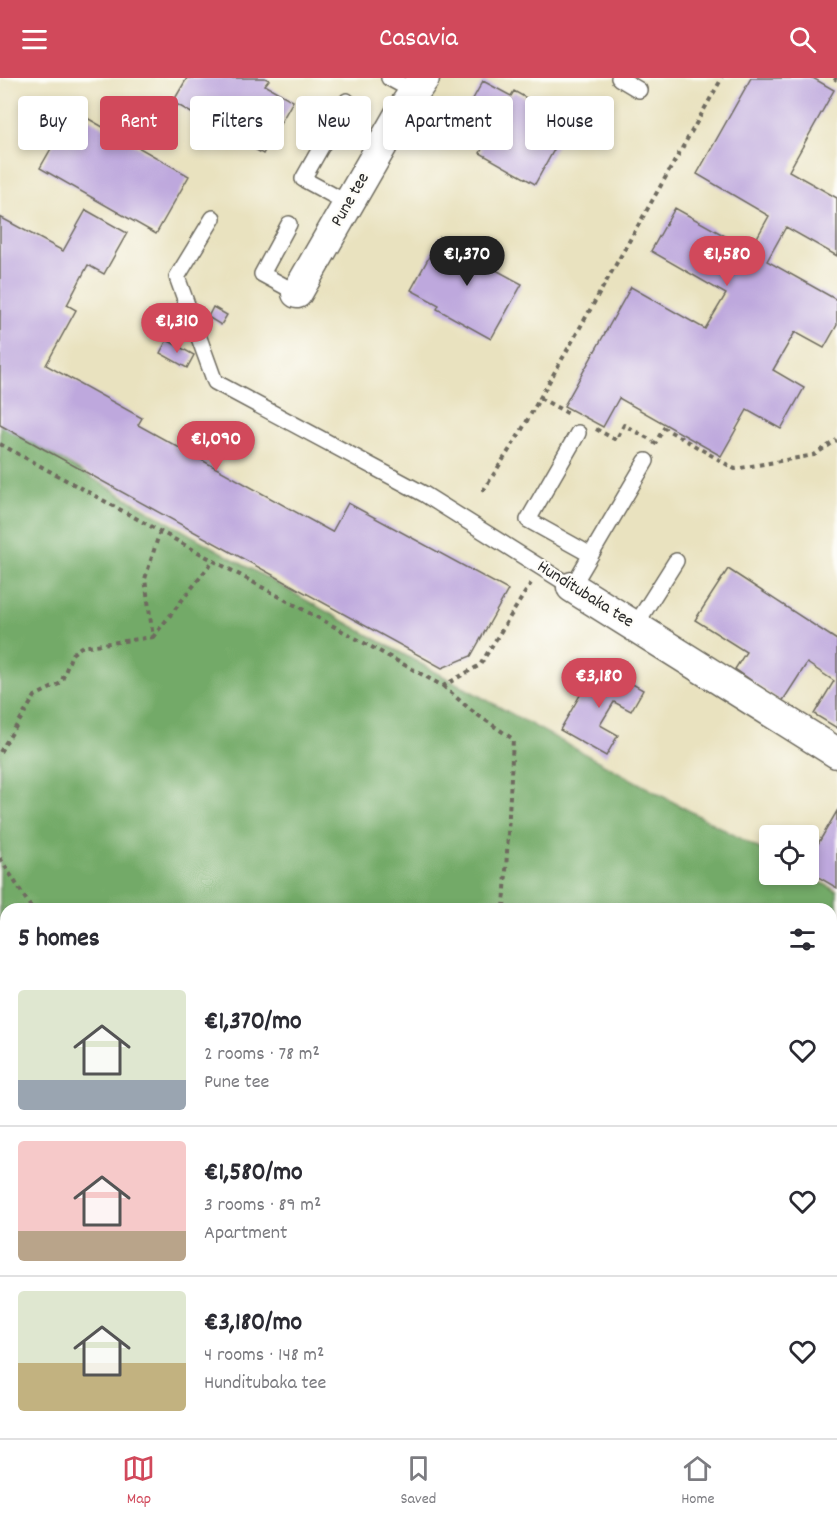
<!DOCTYPE html>
<html lang="en">
<head>
<meta charset="utf-8">
<style>
	:root { --surface:#fff; --page:#f7f7f7; --text:#2b2b33; --muted:#7c7c81; --line:#e1e1e2; --accent:#d1495b }
	body { margin:0; font-family:Dekko,sans-serif; background:var(--page); color:var(--text); height:100vh; display:flex; flex-direction:column; font-size:22px; white-space:nowrap }
	* { box-sizing:border-box; margin:0 }
	p { font-size:20px; color:var(--muted) }
	.icon { flex:none; width:33px; height:33px; fill:none; stroke:currentColor; stroke-width:2; stroke-linecap:round; stroke-linejoin:round }
	.map { position:relative; flex:1; overflow:hidden }
	.drawer { position:absolute; left:0px; top:825px; width:837px; height:536px; display:flex; flex-direction:column; background:var(--surface); border-radius:18px 18px 0 0; box-shadow:0 3px 9px #0003 }
	.drawer>* { flex:none }
	.banner { position:absolute; left:18px; top:18px; width:801px; height:54px; display:flex; gap:12px }
	.buttons { position:absolute; left:759px; top:747px; display:grid; gap:12px }
	.buttons a { display:grid; place-items:center; width:60px; height:60px; border-radius:6px; background:var(--surface); box-shadow:0 3px 9px #0003; font-size:30px }
	.price { position:absolute; translate:-50% -51px; padding:0 14px; border-radius:21px; background:var(--accent); color:#fff; font-size:20px; line-height:39px; filter:drop-shadow(0 2px 3px #0008) }
	.price::after { content:''; position:absolute; left:50%; top:36px; width:18px; height:14px; margin-left:-9px; background:inherit; clip-path:polygon(0 0,100% 0,50% 100%) }
	.price.on { background:#222; color:#fff }
	ul { padding:0; list-style:none }
	li { display:flex; align-items:center; gap:18px; height:150px; padding:0 18px }
	li+li { border-top:2px solid var(--line) }
	li span { display:grid; place-items:center; flex:none; width:168px; height:120px; border-radius:6px; color:#555 }
	li>.icon { margin-inline-start:auto }
	span .icon { width:72px; height:72px; fill:#fffc; stroke-width:1 }
	li b { font-size:26px }
	h2 { display:flex; justify-content:space-between; align-items:center; height:72px; padding:0 18px; font-size:26px }
	.tag { padding:0 21px; border-radius:6px; background:var(--surface); box-shadow:0 3px 9px #0003; font-size:21px; line-height:54px }
	.tag.on { background:var(--accent); color:#fff }
	header { display:flex; justify-content:space-between; align-items:center; height:78px; padding:0 18px; background:var(--accent); color:#fff; font-size:27px; font-weight:600 }
	.tab-bar { display:flex; justify-content:space-around; align-items:center; height:84px; border-top:2px solid var(--line); background:var(--surface); font-size:16px; color:var(--muted) }
	.tab-bar a { display:grid; justify-items:center; gap:3px }
	.tab-bar .on { color:var(--accent) }
	.map>svg:first-child { display:block }
	.green { fill:#8fc476; stroke:#5d7850; stroke-width:1.5 }
	.forest { fill:#73aa67; stroke:#4f6a49; stroke-width:1.5 }
	.building { fill:#bea8dd }
	.lines { fill:none; stroke-linecap:round; stroke-linejoin:round }
	.service-casing { stroke:#6e6b5f; stroke-width:18 }
	.minor-casing { stroke:#6e6b5f; stroke-width:33 }
	.path { stroke:#6e6b5f; stroke-width:4; stroke-dasharray:4.5 4.5; stroke-linecap:butt }
	.service { stroke:#fff; stroke-width:15 }
	.minor { stroke:#fff; stroke-width:30 }
	.labels { text-anchor:middle; dominant-baseline:central; stroke-width:4.5; stroke-linejoin:round; paint-order:stroke }
	.street-label { font-size:18px; fill:#2b2b2b; stroke:#fdfcf7 }
</style>
</head>
<body>
<header><svg class="icon" aria-label="menu" viewBox="0 0 24 24"><path d="M4 6h16M4 12h16M4 18h16"/></svg>Casavia<svg class="icon" aria-label="search" viewBox="0 0 24 24"><circle cx="10" cy="10" r="6"/><path d="M15 15l6 6"/></svg></header>
<div class="map">
<svg width="837" height="1360" viewBox="0 0 837 1360">
	<rect width="100%" height="100%" fill="#fdfcf7"/>
	<filter id="ink" filterUnits="userSpaceOnUse"><feTurbulence type="fractalNoise" baseFrequency=".0167" numOctaves="2"/><feDisplacementMap in="SourceGraphic" scale="12" xChannelSelector="R" yChannelSelector="G"/><feConvolveMatrix kernelMatrix="1 2 1 2 8 2 1 2 1" color-interpolation-filters="sRGB"/></filter>
	<filter id="wash" filterUnits="userSpaceOnUse"><feTurbulence type="fractalNoise" baseFrequency=".008" numOctaves="4" result="noise"/><feDisplacementMap in="SourceGraphic" scale="24" xChannelSelector="R" yChannelSelector="G"/><feGaussianBlur stdDeviation="1.35" result="paint"/><feColorMatrix in="noise" values="0 0 0 0 0 0 0 0 0 0 0 0 0 0 0 0 0 1.4 0 .05"/><feComposite in="paint" operator="in"/></filter>
	<g filter="url(#wash)">
		<rect width="100%" height="100%" fill="#e9e2bf"/>
		<!-- green -->
		<path class="green" d="M 0,1250 L 6,1250 L 6,1354 L 181,1354 L 192,1360 L 0,1360 Z
			M 223,1354 L 432,1354 L 444,1360 L 212,1360 Z"/>
		<!-- forest -->
		<path class="forest" d="M 0,346 C 253,496 511,636 769,776 L 770,796 L 807,797 L 837,813 L 837,1233 L 831,1238 L 831,831 L 6,831 L 6,964 L 0,970 Z
			M 0,1193 L 6,1195 L 6,1250 L 0,1250 Z
			M 181,1355 L 223,1355 C 210,1360 194,1360 181,1355 Z"/>
		<g id="blocks">
			<!-- building -->
			<path class="building" d="M 187,0 L 265,0 L 269,2 L 265,7 L 293,23 L 263,76 L 234,59 L 240,49 L 215,34 L 208,45 L 173,24 Z
				M 751,0 L 813,0 L 834,12 L 789,93 L 837,120 L 837,178 L 786,149 L 767,183 L 837,222 L 837,247 L 824,270 L 795,254 L 773,292 L 804,310 L 781,351 L 747,332 L 721,378 L 619,320 L 603,349 L 564,328 L 631,209 L 705,251 L 726,216 L 651,173 L 675,130 L 750,172 L 769,138 L 697,96 Z
				M 483,3 L 511,18 L 514,13 L 542,29 L 538,35 L 566,50 L 535,106 L 480,75 L 482,71 L 454,55 Z
				M 73,32 L 189,98 L 156,156 L 40,90 Z
				M 86,132 L 127,155 L 104,196 L 88,187 L 67,227 L 76,232 L 46,287 L 142,340 L 138,347 L 332,454 L 348,425 L 508,512 L 471,578 L 442,590 L 0,347 L 0,139 L 63,173 Z
				M 440,159 L 467,174 L 470,169 L 498,185 L 494,191 L 522,206 L 491,261 L 437,231 L 439,227 L 411,212 Z
				M 213,229 L 227,237 L 221,247 L 208,239 Z
				M 167,262 L 194,277 L 187,290 L 160,275 Z
				M 728,491 L 837,562 L 837,650 L 814,636 L 834,603 L 807,585 L 782,624 L 735,591 L 746,574 L 695,542 Z
				M 598,586 L 643,612 L 631,633 L 614,624 L 600,647 L 618,657 L 606,678 L 560,652 Z
				M 837,733 L 837,810 L 808,793 L 808,783 Z
				M 0,1029 L 6,1031 L 6,1116 L 0,1132 Z
				M 831,1323 L 837,1323 L 837,1357 L 826,1358 L 826,1354 L 831,1354 Z
				M 655,1354 L 694,1354 L 692,1360 L 661,1360 L 662,1357 Z"/>
		</g>
	</g>
	<g filter="url(#ink)">
		<use href="#blocks" fill-opacity="0" stroke="#6e6b5f" stroke-width="1.5"/>
		<g class="lines">
			<defs>
				<path id="service" d="M 389,0 L 415,14
					M 619,0 L 639,12
					M 347,23 L 303,101 L 349,126
					M 213,140 L 177,199 L 215,304 L 424,416 L 572,509 L 646,383
					M 289,146 L 262,196 L 297,215
					M 578,355 L 528,442 L 591,477
					M 635,548 L 676,483
					M 0,891 L 6,891"/>
				<path id="minor" d="M 297,215 L 404,29 L 424,0
					M 572,509 L 837,675
					M 0,1173 L 6,1175
					M 831,1260 L 837,1256
					M 456,1354 L 469,1360
					M 733,1360 L 735,1354"/>
			</defs>
			<!-- service casing -->
			<use href="#service" class="service-casing"/>
			<!-- minor casing -->
			<use href="#minor" class="minor-casing"/>
			<!-- path -->
			<path class="path" d="M 834,0 L 837,2
				M 540,320 L 571,337
				M 596,351 L 616,362 L 624,347 L 653,363
				M 0,366 L 443,608 L 480,587 L 531,505
				M 654,367 L 664,350 L 735,391 L 814,377 L 837,362
				M 483,413 L 520,355 L 722,0
				M 160,453 L 145,501 L 153,559 L 213,483
				M 443,608 L 472,633 L 513,661 L 504,831
				M 0,674 L 35,618 L 61,605 L 72,576 L 81,569 L 153,559
				M 0,780 L 32,831"/>
			<!-- service -->
			<use href="#service" class="service"/>
			<!-- minor -->
			<use href="#minor" class="minor"/>
		</g>
	</g>
	<g class="labels">
		<!-- street labels -->
		<g class="street-label">
			<text transform="translate(351 122) rotate(-60)">Pune tee</text>
			<text transform="translate(585 517) rotate(32)">Hunditubaka tee</text>
		</g>
	</g>
</svg>
<div class="buttons">
<a><svg class="icon" aria-label="locate" viewBox="0 0 24 24"><circle cx="12" cy="12" r="6"/><path d="M12 2v4M12 18v4M2 12h4M18 12h4"/></svg></a>
</div>
<b class="price on" style="left:467px;top:209px">€1,370</b>
<b class="price" style="left:727px;top:209px">€1,580</b>
<b class="price" style="left:177px;top:276px">€1,310</b>
<b class="price" style="left:216px;top:394px">€1,090</b>
<b class="price" style="left:599px;top:631px">€3,180</b>
<div class="banner">
<a class="tag">Buy</a>
<a class="tag on">Rent</a>
<a class="tag">Filters</a>
<a class="tag">New</a>
<a class="tag">Apartment</a>
<a class="tag">House</a>
</div>
<section class="drawer">
<h2>5 homes<svg class="icon" aria-label="filters" viewBox="0 0 24 24"><path d="M4 7h16M4 17h16"/><circle cx="9" cy="7" r="2"/><circle cx="15" cy="17" r="2"/></svg></h2>
<ul>
<li><span style="background:linear-gradient(#dfe7d0 75%,#9aa5b1 0)"><svg class="icon" aria-label="home" viewBox="0 0 24 24"><path d="M3 11l9-7 9 7M6 9v11h12V9"/></svg></span><div><b>€1,370/mo</b><p>2 rooms · 78 m²</p><p>Pune tee</p></div><svg class="icon" aria-label="heart" viewBox="0 0 24 24"><path d="M12 20l-8-8c-3-5 5-10 8-4 3-6 11-1 8 4z"/></svg></li>
<li><span style="background:linear-gradient(#f6c9c9 75%,#b9a48a 0)"><svg class="icon" aria-label="home" viewBox="0 0 24 24"><path d="M3 11l9-7 9 7M6 9v11h12V9"/></svg></span><div><b>€1,580/mo</b><p>3 rooms · 89 m²</p><p>Apartment</p></div><svg class="icon" aria-label="heart" viewBox="0 0 24 24"><path d="M12 20l-8-8c-3-5 5-10 8-4 3-6 11-1 8 4z"/></svg></li>
<li><span style="background:linear-gradient(#dfe7d0 60%,#c2b280 0)"><svg class="icon" aria-label="home" viewBox="0 0 24 24"><path d="M3 11l9-7 9 7M6 9v11h12V9"/></svg></span><div><b>€3,180/mo</b><p>4 rooms · 148 m²</p><p>Hunditubaka tee</p></div><svg class="icon" aria-label="heart" viewBox="0 0 24 24"><path d="M12 20l-8-8c-3-5 5-10 8-4 3-6 11-1 8 4z"/></svg></li>
</ul>
</section>
</div>
<nav class="tab-bar">
<a class="on"><svg class="icon" aria-label="map" viewBox="0 0 24 24"><path d="M3 6l6-2 6 2 6-2v14l-6 2-6-2-6 2zM9 4v14M15 6v14"/></svg>Map</a>
<a><svg class="icon" aria-label="saved" viewBox="0 0 24 24"><path d="M7 4h10v16l-5-4-5 4z"/></svg>Saved</a>
<a><svg class="icon" aria-label="home" viewBox="0 0 24 24"><path d="M3 11l9-7 9 7M6 9v11h12V9"/></svg>Home</a>
</nav>
</body>
</html>
